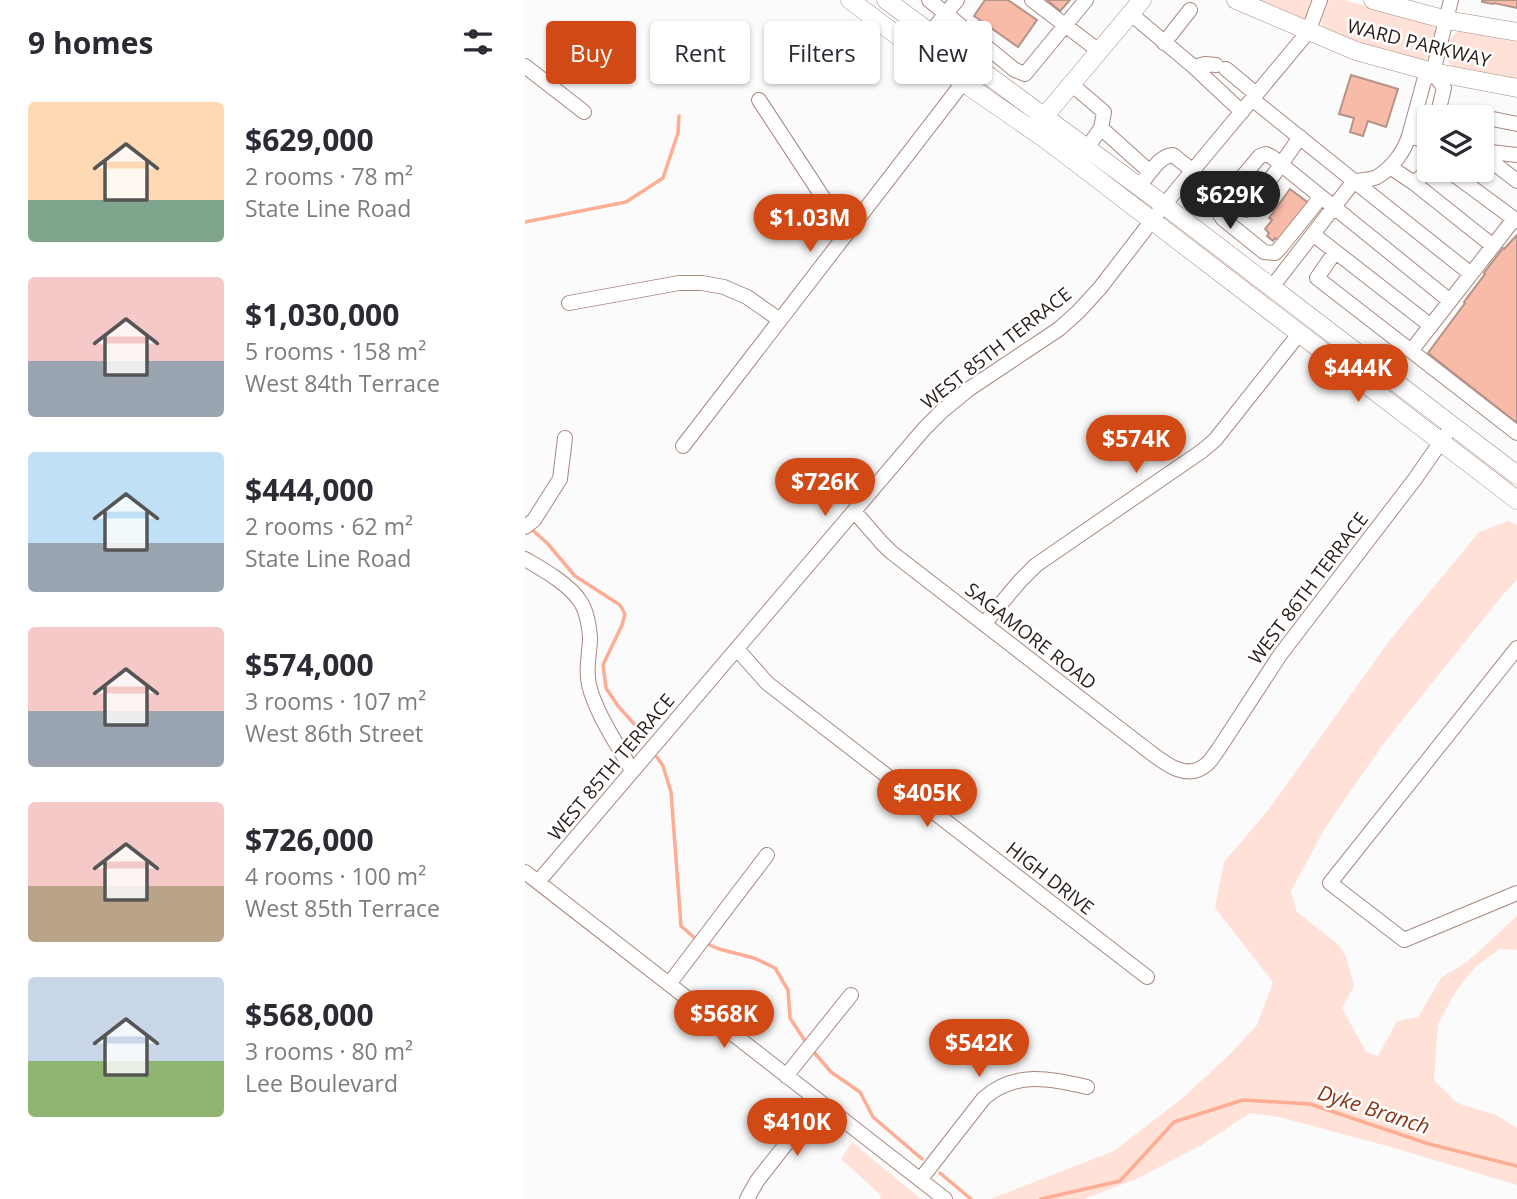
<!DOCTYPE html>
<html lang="en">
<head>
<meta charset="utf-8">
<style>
	:root { --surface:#fff; --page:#f7f7f7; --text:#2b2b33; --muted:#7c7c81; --accent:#d14a16 }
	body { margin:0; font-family:"Open Sans",sans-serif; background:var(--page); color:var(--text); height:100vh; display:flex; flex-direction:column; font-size:26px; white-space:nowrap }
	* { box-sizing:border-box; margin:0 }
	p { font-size:23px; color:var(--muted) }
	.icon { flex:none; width:38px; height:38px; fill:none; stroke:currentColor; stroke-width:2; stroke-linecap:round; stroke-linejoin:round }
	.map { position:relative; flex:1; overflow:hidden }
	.sheet { display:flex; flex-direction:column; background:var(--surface); width:525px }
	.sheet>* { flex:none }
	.banner { position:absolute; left:21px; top:21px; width:665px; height:63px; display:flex; gap:14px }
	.fabs { position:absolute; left:892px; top:105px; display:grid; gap:14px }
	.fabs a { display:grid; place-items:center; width:77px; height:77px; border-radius:7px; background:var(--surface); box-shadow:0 2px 5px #0004; font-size:35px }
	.price { position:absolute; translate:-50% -60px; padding:0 16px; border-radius:24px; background:var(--accent); color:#fff; font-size:23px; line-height:46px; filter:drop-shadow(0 2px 4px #0008) }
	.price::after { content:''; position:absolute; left:50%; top:42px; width:21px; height:16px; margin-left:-10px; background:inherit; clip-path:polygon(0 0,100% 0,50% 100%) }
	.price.current { background:#222; color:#fff }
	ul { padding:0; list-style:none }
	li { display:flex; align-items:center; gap:21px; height:175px; padding:0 28px }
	li span { display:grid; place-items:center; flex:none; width:196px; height:140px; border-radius:7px; color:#555 }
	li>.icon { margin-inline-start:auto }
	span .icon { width:84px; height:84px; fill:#fffc; stroke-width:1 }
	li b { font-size:30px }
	h2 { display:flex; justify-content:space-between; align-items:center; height:84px; padding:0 28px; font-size:30px }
	.tag { padding:0 24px; border-radius:7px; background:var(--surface); box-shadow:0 2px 5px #0004; font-size:24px; line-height:63px }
	.tag.current { background:var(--accent); color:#fff }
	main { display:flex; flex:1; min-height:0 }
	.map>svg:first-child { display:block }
	.green { fill:#ffe1d8 }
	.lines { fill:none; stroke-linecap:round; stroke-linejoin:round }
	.stream { stroke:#fcad93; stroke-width:3.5 }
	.building { fill:#f8bba8; stroke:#b59389; stroke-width:2 }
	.minor-casing { stroke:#a9897e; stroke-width:16 }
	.major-casing { stroke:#a9897e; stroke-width:19 }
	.minor { stroke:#fff; stroke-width:14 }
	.major { stroke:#fff; stroke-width:18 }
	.labels { text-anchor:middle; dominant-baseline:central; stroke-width:5; stroke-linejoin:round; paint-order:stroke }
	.street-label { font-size:19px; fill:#291c18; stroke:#fff }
	.water-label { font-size:21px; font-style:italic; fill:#8b3517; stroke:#fff }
</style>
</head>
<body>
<main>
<section class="sheet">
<h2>9 homes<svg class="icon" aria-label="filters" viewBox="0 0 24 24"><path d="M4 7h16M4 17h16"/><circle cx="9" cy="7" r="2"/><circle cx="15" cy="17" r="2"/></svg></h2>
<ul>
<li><span style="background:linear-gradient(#ffd9b3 70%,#7fa58c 0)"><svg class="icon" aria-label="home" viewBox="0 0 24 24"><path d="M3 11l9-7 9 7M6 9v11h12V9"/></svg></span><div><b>$629,000</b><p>2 rooms · 78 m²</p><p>State Line Road</p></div></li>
<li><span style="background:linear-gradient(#f6c9c9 60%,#9aa5b1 0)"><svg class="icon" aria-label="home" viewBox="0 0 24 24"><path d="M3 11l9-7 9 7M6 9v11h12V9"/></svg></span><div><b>$1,030,000</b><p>5 rooms · 158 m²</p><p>West 84th Terrace</p></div></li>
<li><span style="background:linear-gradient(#bfe0f5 65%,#9aa5b1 0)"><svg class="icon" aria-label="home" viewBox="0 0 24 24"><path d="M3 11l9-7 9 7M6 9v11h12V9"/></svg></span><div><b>$444,000</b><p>2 rooms · 62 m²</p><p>State Line Road</p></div></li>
<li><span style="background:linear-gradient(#f6c9c9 60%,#9aa5b1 0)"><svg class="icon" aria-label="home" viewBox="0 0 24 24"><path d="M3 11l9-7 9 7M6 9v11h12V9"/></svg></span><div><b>$574,000</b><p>3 rooms · 107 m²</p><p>West 86th Street</p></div></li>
<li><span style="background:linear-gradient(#f6c9c9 60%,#b9a48a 0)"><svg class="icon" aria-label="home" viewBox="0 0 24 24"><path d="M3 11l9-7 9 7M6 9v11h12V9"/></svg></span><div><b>$726,000</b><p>4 rooms · 100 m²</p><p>West 85th Terrace</p></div></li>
<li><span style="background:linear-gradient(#c9d6e8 60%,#8fb573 0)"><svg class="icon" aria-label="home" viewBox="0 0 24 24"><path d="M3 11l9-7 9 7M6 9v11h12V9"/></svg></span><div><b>$568,000</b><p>3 rooms · 80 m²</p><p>Lee Boulevard</p></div></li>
</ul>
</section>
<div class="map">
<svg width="992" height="1199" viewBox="0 0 992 1199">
	<rect width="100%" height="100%" fill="#fbfbfb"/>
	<!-- green -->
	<path class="green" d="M 722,0 L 786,0 L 780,18 L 774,21 Z
		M 804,0 L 819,0 L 901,23 L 908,27 L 912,32 L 906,57 L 899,60 L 891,59 L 804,33 L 798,27 L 795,22 Z
		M 933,31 L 992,42 L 992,79 L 928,67 C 916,58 923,39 933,31 Z
		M 984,521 L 992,525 L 992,580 L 976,597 L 859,743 L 800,828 L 766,891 L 772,912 L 814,945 L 821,957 L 829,986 L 817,1008 L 841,1052 L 853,1056 L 872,1021 L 893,1017 L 916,978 L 942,962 L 992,916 L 992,950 L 975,949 L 951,966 L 931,991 L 913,1024 L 909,1080 L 932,1103 L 971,1115 L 992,1128 L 992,1185 L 866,1147 L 754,1117 L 725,1113 L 675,1146 L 611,1179 L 559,1199 L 465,1199 L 589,1151 L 659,1097 L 705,1054 L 732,1025 L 748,982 L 690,908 L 699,862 L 744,809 L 865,640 L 954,532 Z
		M 327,1142 L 396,1199 L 355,1199 L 356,1195 L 316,1159 Z"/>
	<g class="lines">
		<!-- stream -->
		<path class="stream" d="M 0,222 L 101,202 L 138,178 L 153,133 L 154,116
			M 4,527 L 22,543 L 50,576 L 95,605 L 100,614 L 97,625 L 78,665 L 81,688 L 93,706 L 120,736
			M 132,757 L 138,766 L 146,792 L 156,926 L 172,940
			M 180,943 L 194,949 L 229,958 L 250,968 L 263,990 L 265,1018 L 282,1044
			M 287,1050 L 306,1072 L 335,1092 L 348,1117 L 397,1159
			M 415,1173 L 446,1199
			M 516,1199 L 595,1181 L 649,1122 L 718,1100 L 785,1104 L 904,1144 L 992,1166"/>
	</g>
	<!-- building -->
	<path class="building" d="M 460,0 L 483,0 L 512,20 L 493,47 L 449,16 Z
		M 522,0 L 545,0 L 535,11 Z
		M 957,0 L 992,0 L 992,8 L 969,3 L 968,4 L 957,2 Z
		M 826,75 L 873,89 L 861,127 L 843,121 L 838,136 L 825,132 L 829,118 L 814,114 Z
		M 765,189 L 785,204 L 755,242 L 750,238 L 748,241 L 742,236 L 744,233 L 740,229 L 747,220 L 744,218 Z
		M 992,235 L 992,423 L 903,353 L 940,303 L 939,302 L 960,274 L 959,273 L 978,248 L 979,249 Z"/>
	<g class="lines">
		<defs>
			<path id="minor" d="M 404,0 L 490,70 L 500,74 L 561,0
				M 507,0 L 574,51
				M 606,14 L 669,67 L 717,112
				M 405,33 L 432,0
				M 639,43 L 665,10
				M 0,66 L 59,112
				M 669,67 L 680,64 L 691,65
				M 701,69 L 731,94
				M 908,72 L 926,0
				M 908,72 L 919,88 L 912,117
				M 546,84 L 579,112 L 576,128
				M 727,99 L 829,181 C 837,180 846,180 852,177 C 867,168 879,152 884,136 L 905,142
				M 234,100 L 322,234
				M 942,117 L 943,114 L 992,124
				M 884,136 L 899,81 L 908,72
				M 562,148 L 576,128 L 625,172
				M 957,151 L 992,155
				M 957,154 L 992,181
				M 865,167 L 889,183 L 968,246
				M 919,170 L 927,173 L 992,221
				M 619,180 C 627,170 635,156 648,155 L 668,171
				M 889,183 L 905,169
				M 701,194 L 721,210 L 750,173 L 775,137
				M 796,197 L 755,248 L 750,253 L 739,252 L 698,219 L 692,210 L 697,199 L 708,188 L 735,156 L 741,154 L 747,157 L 925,301
				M 789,235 L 906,326
				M 810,252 L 792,278 L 992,433
				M 747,287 L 829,181 L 946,274
				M 44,303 L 154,283 L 177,283 L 199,287 L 222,297 L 255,320
				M 886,351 L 989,219
				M 158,446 L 450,67
				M 329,511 L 356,542 L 366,552 L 617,746 C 635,759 660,784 682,764 C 686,761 689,755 693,750 L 755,655 L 890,479 L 922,433
				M 0,527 L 9,520 L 35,479 L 40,438
				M 0,559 C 17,569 44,584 55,601 C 62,611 64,626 65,637 C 65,653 60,668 64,685 C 71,714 93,745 107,771
				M 459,624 L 495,581 L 511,565 L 677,451 L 690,440 L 774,334
				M 992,648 L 805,883 L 879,940 L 992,893
				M 212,649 L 242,683 L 622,977
				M 0,872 L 420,1199
				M 13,882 L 399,429 L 417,411 L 444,389 L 534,329 L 553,312 L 575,288 L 639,205 L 783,32 L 795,0
				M 144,984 L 242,855
				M 261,1076 L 326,995
				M 395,1180 L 459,1098 C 490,1071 525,1078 562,1087
				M 222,1199 L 232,1181 L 294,1102"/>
			<path id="major" d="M 325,0 L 390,49 L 523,141 L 992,500
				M 361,0 L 639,205 L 992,475
				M 711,0 L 831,51 L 908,72 L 992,88
				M 848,0 L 922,20 L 992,32
				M 513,124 L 617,0"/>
		</defs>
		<!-- minor casing -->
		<use href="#minor" class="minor-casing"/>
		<!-- major casing -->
		<use href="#major" class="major-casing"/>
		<!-- minor -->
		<use href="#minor" class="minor"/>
		<!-- major -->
		<use href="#major" class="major"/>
	</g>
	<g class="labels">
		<!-- street labels -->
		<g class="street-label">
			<text transform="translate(894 43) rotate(14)">WARD PARKWAY</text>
			<text transform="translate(471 348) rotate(-38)">WEST 85TH TERRACE</text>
			<text transform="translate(783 588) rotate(-53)">WEST 86TH TERRACE</text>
			<text transform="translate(506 636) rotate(38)">SAGAMORE ROAD</text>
			<text transform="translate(86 767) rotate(-50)">WEST 85TH TERRACE</text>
			<text transform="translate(525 878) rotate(38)">HIGH DRIVE</text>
		</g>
		<!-- water labels -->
		<g class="water-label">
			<text transform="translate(849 1109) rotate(18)">Dyke Branch</text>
		</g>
	</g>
</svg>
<div class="fabs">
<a><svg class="icon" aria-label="layers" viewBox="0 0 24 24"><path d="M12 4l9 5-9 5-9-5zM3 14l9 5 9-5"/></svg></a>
</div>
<b class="price current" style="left:705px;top:231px">$629K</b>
<b class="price" style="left:285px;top:254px">$1.03M</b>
<b class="price" style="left:833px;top:404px">$444K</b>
<b class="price" style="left:611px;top:475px">$574K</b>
<b class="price" style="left:300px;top:518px">$726K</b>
<b class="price" style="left:402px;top:829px">$405K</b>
<b class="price" style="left:199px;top:1050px">$568K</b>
<b class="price" style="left:454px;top:1079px">$542K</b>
<b class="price" style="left:272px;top:1158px">$410K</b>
<div class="banner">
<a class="tag current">Buy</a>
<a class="tag">Rent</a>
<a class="tag">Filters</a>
<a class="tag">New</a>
</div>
</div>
</main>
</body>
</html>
